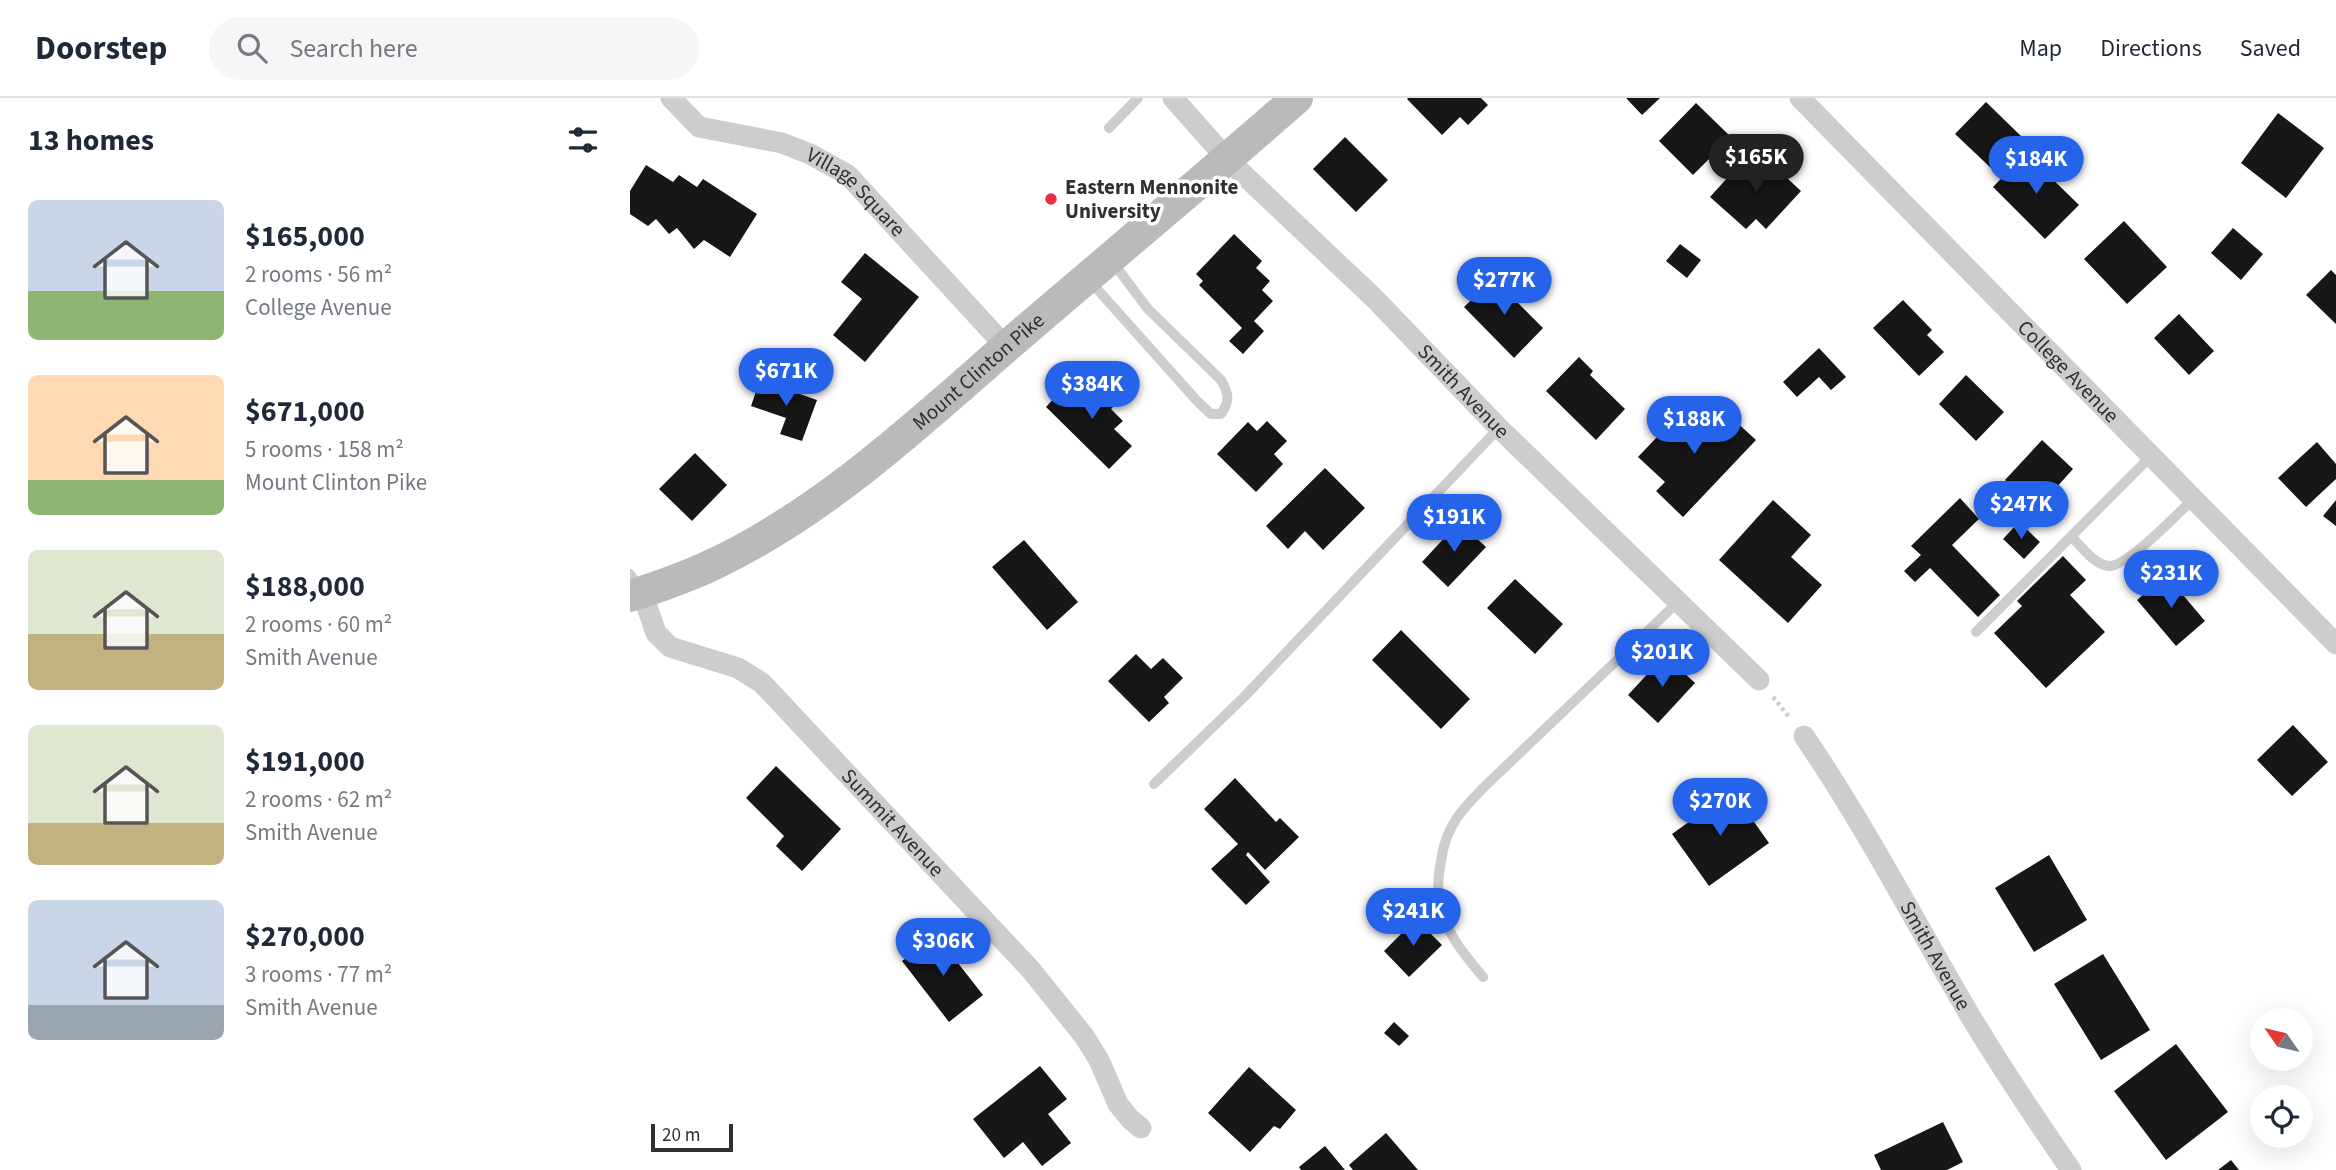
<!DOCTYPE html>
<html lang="en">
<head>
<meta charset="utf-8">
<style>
	:root { --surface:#fff; --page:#f6f6f7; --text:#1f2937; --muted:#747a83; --line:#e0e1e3; --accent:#2563eb }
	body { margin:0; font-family:"Source Sans 3",sans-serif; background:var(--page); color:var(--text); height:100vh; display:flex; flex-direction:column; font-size:26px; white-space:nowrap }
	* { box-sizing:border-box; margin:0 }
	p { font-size:23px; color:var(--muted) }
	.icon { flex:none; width:38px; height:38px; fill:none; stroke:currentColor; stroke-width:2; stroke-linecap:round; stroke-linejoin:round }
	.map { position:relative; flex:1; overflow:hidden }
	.drawer { display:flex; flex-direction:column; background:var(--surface); width:630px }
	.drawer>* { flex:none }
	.needle { width:46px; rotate:304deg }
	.fabs { position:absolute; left:1620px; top:910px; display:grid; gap:14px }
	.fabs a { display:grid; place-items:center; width:63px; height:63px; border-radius:50%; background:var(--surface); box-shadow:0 7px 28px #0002; font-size:35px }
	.scale { position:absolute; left:21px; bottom:18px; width:82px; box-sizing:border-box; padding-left:7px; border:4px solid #303030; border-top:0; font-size:19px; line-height:24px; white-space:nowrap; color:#303030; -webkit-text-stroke:5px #fff; paint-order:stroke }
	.price { position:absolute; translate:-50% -60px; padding:0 16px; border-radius:24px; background:var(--accent); color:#fff; font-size:23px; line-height:46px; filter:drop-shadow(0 2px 4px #0008) }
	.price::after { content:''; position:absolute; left:50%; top:42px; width:21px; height:16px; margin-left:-10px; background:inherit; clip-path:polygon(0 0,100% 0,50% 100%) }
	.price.selected { background:#222; color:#fff }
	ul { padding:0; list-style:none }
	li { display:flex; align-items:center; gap:21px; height:175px; padding:0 28px }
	li span { display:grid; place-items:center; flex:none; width:196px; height:140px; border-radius:10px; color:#555 }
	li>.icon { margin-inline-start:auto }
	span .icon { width:84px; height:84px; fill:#fffc; stroke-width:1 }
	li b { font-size:30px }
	h2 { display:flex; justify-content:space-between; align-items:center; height:84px; padding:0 28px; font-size:30px }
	header { display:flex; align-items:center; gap:42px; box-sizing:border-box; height:98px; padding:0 35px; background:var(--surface); border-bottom:2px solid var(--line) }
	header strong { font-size:33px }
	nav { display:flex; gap:38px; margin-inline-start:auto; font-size:24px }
	.search { width:490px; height:63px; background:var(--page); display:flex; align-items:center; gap:18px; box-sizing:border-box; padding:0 24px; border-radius:38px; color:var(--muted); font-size:26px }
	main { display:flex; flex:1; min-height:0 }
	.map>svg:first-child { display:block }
	.building { fill:#171717 }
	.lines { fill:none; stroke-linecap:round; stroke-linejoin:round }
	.path { stroke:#cdcdcd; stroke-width:4.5; stroke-dasharray:3.5 3.5; stroke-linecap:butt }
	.lane { stroke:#cdcdcd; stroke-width:10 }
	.street { stroke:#cdcdcd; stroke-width:21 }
	.secondary { stroke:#bababa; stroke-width:32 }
	.poi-dot { fill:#e93042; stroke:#fff; stroke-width:2.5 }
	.labels { text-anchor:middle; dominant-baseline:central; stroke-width:7; stroke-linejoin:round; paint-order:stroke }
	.poi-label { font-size:21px; font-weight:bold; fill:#303030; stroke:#fff; text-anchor:start }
	.street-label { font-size:21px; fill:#303030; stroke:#fff }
</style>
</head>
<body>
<header>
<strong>Doorstep</strong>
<div class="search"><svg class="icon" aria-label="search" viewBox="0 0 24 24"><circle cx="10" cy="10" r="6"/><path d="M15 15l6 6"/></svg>Search here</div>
<nav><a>Map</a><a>Directions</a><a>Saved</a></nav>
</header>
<main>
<section class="drawer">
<h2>13 homes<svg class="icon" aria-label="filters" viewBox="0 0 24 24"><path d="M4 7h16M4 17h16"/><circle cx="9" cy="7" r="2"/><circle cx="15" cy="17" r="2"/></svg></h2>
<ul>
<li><span style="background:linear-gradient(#c9d6e8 65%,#8fb573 0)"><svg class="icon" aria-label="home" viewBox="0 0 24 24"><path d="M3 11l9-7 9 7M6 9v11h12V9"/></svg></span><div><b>$165,000</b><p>2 rooms · 56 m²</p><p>College Avenue</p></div></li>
<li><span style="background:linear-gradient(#ffd9b3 75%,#8fb573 0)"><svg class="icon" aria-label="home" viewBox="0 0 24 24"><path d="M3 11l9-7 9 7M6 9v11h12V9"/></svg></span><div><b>$671,000</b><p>5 rooms · 158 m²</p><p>Mount Clinton Pike</p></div></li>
<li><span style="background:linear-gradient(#dfe7d0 60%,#c2b280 0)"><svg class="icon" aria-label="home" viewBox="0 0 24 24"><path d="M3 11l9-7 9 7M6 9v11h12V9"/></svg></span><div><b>$188,000</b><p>2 rooms · 60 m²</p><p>Smith Avenue</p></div></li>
<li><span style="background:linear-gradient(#dfe7d0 70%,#c2b280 0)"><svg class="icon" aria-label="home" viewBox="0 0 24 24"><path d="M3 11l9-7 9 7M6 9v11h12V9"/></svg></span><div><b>$191,000</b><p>2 rooms · 62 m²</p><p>Smith Avenue</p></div></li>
<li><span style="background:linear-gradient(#c9d6e8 75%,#9aa5b1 0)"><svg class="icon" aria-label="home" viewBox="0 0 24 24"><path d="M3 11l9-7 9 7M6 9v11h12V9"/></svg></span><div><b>$270,000</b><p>3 rooms · 77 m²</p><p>Smith Avenue</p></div></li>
</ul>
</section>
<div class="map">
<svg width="1706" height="1072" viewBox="0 0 1706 1072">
	<rect width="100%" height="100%" fill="#fff"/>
	<!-- building -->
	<path class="building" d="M 778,0 L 851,0 L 858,7 L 838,27 L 830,19 L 812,37 L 777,1 Z
		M 996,0 L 1030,0 L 1012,17 Z
		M 1356,4 L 1392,39 L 1362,71 L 1325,36 Z
		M 1066,5 L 1101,39 L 1063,77 L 1029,43 Z
		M 1648,15 L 1694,50 L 1656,100 L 1611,65 Z
		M 715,39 L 758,82 L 726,114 L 683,71 Z
		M 1396,55 L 1449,107 L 1415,141 L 1363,89 Z
		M 1132,57 L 1171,93 L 1136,131 L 1126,121 L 1116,131 L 1080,99 L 1109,67 L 1117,74 Z
		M 16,67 L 43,84 L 49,77 L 67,89 L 73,81 L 127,116 L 100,159 L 74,142 L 64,151 L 47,130 L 39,136 L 26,121 L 18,128 L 0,116 L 0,93 Z
		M 1494,123 L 1537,169 L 1497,206 L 1454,161 Z
		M 1603,130 L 1633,156 L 1611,182 L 1581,155 Z
		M 604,136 L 632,163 L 626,170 L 640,183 L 632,192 L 643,203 L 624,223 L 634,233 L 613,256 L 599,243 L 612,230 L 569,187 L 573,183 L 566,176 Z
		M 1050,146 L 1071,162 L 1057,180 L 1036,163 Z
		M 235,155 L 289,199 L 235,264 L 203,237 L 232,201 L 211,184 Z
		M 1701,172 L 1706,177 L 1706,226 L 1676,197 Z
		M 867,177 L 882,192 L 878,195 L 913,230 L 884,260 L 834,209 Z
		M 1273,202 L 1302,232 L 1297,237 L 1314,254 L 1289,278 L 1243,230 Z
		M 1549,216 L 1584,253 L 1559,277 L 1524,240 Z
		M 1189,250 L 1216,279 L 1201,292 L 1189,279 L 1167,299 L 1153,284 Z
		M 949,259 L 963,273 L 960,277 L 995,311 L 966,342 L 916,293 Z
		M 1336,277 L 1374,314 L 1346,343 L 1309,306 Z
		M 455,278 L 485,307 L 481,311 L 493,323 L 484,331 L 502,348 L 479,371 L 416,309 L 428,296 L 433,301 Z
		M 130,282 L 187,302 L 172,343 L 150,336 L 156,320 L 121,308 Z
		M 1062,302 L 1092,331 L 1102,320 L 1126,342 L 1053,419 L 1026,393 L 1035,384 L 1008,359 Z
		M 637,323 L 657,343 L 644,356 L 653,366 L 626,394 L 587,356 L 618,324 L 627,333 Z
		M 1412,342 L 1443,371 L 1407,411 L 1375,382 Z
		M 1687,344 L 1706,366 L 1706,381 L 1676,409 L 1648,380 Z
		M 65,355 L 97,387 L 62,423 L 29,391 Z
		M 695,370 L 735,410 L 693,452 L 675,433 L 658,451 L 636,428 Z
		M 1330,400 L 1349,421 L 1322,447 L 1370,497 L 1348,519 L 1300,470 L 1285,484 L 1274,473 L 1291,457 L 1281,448 Z
		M 1143,402 L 1181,437 L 1161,459 L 1192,487 L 1158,525 L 1089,462 Z
		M 1706,402 L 1706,428 L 1693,418 Z
		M 829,424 L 856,449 L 818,489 L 792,464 Z
		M 1389,424 L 1410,444 L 1394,461 L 1373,441 Z
		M 394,442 L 448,504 L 417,532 L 362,469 Z
		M 1433,458 L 1456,482 L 1440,497 L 1475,534 L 1416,590 L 1364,535 L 1392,508 L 1387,503 Z
		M 1536,477 L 1575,523 L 1546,548 L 1507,502 Z
		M 885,481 L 933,526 L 905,556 L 857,510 Z
		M 771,532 L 840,601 L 811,631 L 742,562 Z
		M 506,556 L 521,571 L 533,560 L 553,580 L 534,599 L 539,605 L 519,624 L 478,583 Z
		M 1035,557 L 1065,585 L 1028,625 L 998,597 Z
		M 1663,627 L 1698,664 L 1662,698 L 1627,662 Z
		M 146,668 L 211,731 L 172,773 L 146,748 L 154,738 L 116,700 Z
		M 605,680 L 646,724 L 650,720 L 669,739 L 635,772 L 618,754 L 616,757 L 640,784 L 616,807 L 581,771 L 608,746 L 574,711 Z
		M 1102,693 L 1139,745 L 1079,788 L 1042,736 Z
		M 1419,757 L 1457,822 L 1404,854 L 1365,790 Z
		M 786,821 L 812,847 L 779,879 L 754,853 Z
		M 306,837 L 353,897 L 319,924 L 272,863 Z
		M 1473,856 L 1520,932 L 1471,962 L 1424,886 Z
		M 764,924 L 779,938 L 769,948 L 754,935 Z
		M 1546,946 L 1598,1014 L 1536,1062 L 1484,993 Z
		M 410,968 L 437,1001 L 418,1016 L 441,1045 L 412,1068 L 393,1044 L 374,1060 L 343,1021 Z
		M 619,969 L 666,1012 L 650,1031 L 644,1028 L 620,1054 L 578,1015 Z
		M 1313,1024 L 1333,1064 L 1317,1072 L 1251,1072 L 1244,1057 Z
		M 756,1035 L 788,1072 L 723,1072 L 719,1067 Z
		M 695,1048 L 715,1072 L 671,1072 L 669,1069 Z
		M 1601,1062 L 1609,1072 L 1588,1072 Z"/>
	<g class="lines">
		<!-- path -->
		<path class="path" d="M 1143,599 L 1159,619"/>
		<!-- lane -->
		<path class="lane" d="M 479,30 L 508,0
			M 459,182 L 568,304 L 581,316 L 591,316 C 600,303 599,296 591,282 L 518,211 L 481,162
			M 1441,438 C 1451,448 1464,467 1479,468 C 1496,469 1549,415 1563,401
			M 0,476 L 11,492
			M 1346,534 L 1521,358
			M 524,686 L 613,600 L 869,330
			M 853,879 C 822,842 800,814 811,763 C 813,749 817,735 825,723 C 832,711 844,700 853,690 L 1048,504"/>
		<!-- street -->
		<g class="street">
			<path id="s1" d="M 41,0 L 69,29 L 152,45 L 180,56 L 218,77 L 376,249"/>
			<path id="s2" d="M 543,0 L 597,61 L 744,200 L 869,330 L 1129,582"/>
			<path id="s3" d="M 1170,0 L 1706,546"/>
			<path id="s4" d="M 12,494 L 26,535 L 40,549 L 108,570 L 132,585 L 401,872 L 454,938 L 469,962 L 488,1006 L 500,1021 L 511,1030"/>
			<path id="s5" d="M 1174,638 C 1236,729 1286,826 1342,921 C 1373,972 1407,1023 1441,1072"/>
		</g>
		<!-- secondary -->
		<path class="secondary" id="s6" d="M 0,498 C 28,489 57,479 84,466 C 202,410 299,315 397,231 C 487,154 578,78 667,0"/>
	</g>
	<!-- markers -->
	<circle class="poi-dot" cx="421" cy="101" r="7"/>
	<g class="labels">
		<!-- poi labels -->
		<g class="poi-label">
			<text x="435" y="89">Eastern Mennonite<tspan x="435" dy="24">University</tspan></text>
		</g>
		<!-- street labels -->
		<g class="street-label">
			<text stroke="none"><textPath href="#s1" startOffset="215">Village Square</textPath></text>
			<text stroke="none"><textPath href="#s6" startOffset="418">Mount Clinton Pike</textPath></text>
			<text stroke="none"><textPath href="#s3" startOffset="383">College Avenue</textPath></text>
			<text stroke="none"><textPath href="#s2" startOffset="413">Smith Avenue</textPath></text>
			<text stroke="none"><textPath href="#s4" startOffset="354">Summit Avenue</textPath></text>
			<text stroke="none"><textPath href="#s5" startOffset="256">Smith Avenue</textPath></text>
		</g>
	</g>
</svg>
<div class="fabs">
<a><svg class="needle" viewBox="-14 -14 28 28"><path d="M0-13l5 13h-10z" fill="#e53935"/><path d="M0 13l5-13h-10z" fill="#747a83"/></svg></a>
<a><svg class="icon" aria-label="locate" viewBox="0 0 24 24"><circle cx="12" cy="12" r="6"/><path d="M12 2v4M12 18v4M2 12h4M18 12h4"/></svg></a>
</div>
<div class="scale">20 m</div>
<b class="price selected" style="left:1126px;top:96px">$165K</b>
<b class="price" style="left:1406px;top:98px">$184K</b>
<b class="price" style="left:874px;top:219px">$277K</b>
<b class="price" style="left:156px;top:310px">$671K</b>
<b class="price" style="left:462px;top:323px">$384K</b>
<b class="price" style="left:1064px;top:358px">$188K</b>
<b class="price" style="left:1391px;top:443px">$247K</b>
<b class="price" style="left:824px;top:456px">$191K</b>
<b class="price" style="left:1541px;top:512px">$231K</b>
<b class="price" style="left:1032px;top:591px">$201K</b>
<b class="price" style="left:1090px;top:740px">$270K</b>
<b class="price" style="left:783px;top:850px">$241K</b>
<b class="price" style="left:313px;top:880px">$306K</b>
</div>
</main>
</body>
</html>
